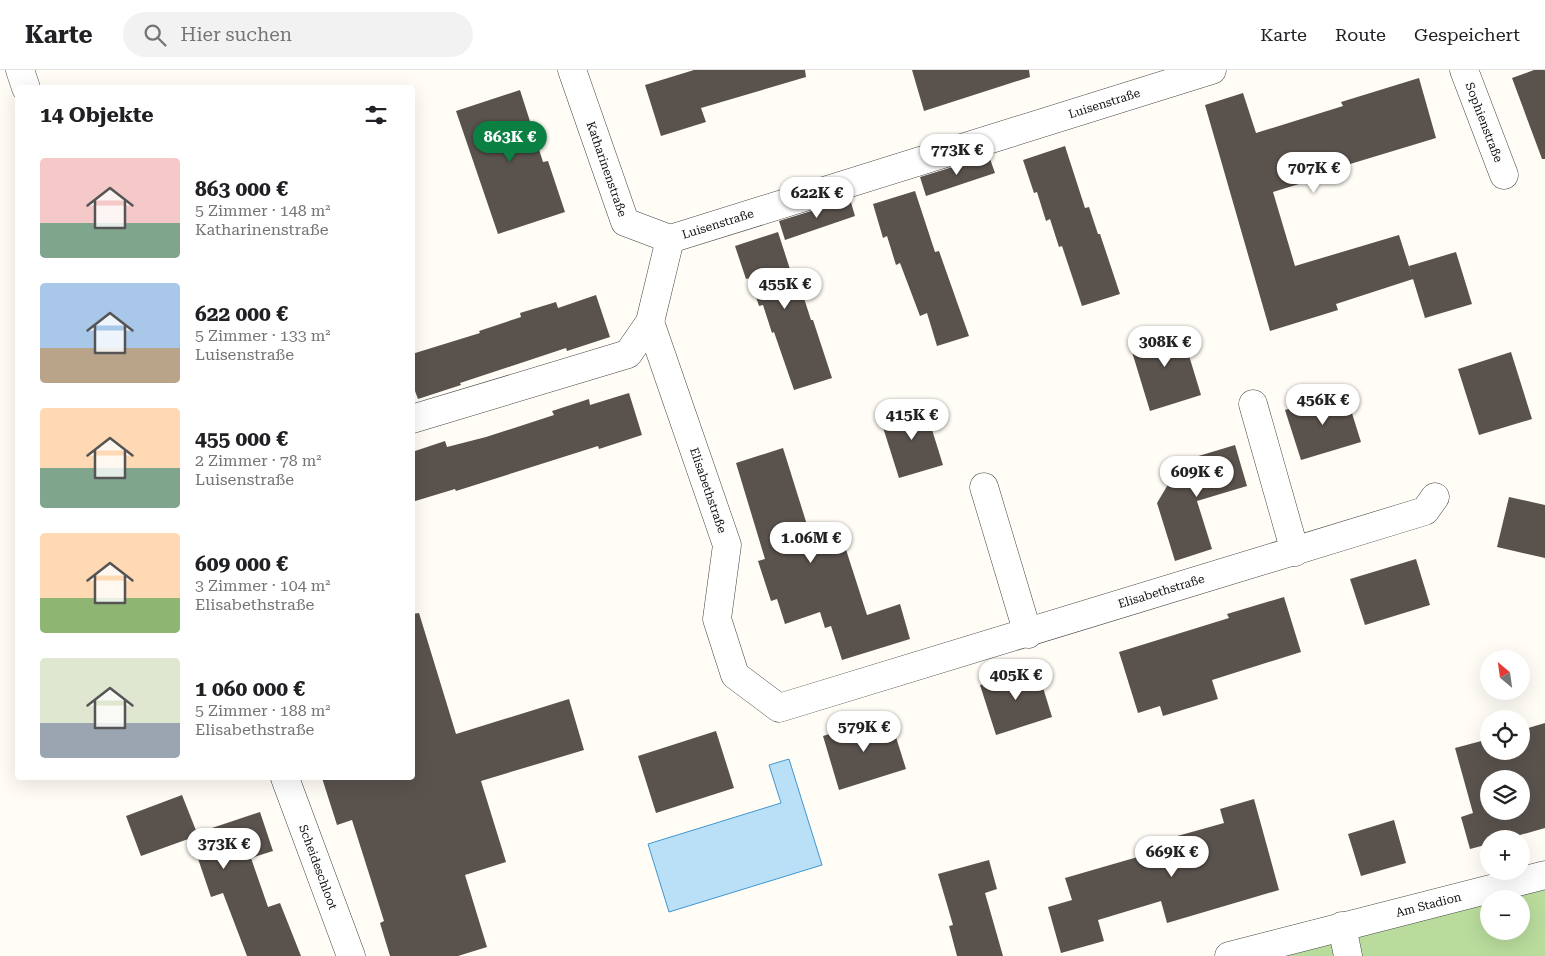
<!DOCTYPE html>
<html lang="de">
<head>
<meta charset="utf-8">
<style>
	:root { --surface:#fff; --page:#f2f2f2; --text:#202124; --muted:#757577; --line:#e0e0e0; --accent:#0b8043 }
	body { margin:0; font-family:"Roboto Serif",serif; background:var(--page); color:var(--text); height:100vh; display:flex; flex-direction:column; font-size:19px; white-space:nowrap }
	* { box-sizing:border-box; margin:0 }
	p { font-size:16px; color:var(--muted) }
	.icon { flex:none; width:28px; height:28px; fill:none; stroke:currentColor; stroke-width:2; stroke-linecap:round; stroke-linejoin:round }
	.map { position:relative; flex:1; overflow:hidden }
	.panel { position:absolute; left:15px; top:15px; width:400px; height:695px; display:flex; flex-direction:column; background:var(--surface); border-radius:5px; box-shadow:0 5px 20px #0002 }
	.panel>* { flex:none }
	.needle { width:32px; rotate:331deg }
	.buttons { position:absolute; left:1480px; top:580px; display:grid; gap:10px }
	.buttons a { display:grid; place-items:center; width:50px; height:50px; border-radius:50%; background:var(--surface); box-shadow:0 5px 20px #0002; font-size:25px }
	.price { position:absolute; translate:-50% -42px; padding:0 11px; border-radius:18px; background:#fff; color:#222; font-size:16px; line-height:32px; filter:drop-shadow(0 1px 2px #0008) }
	.price::after { content:''; position:absolute; left:50%; top:30px; width:15px; height:11px; margin-left:-8px; background:inherit; clip-path:polygon(0 0,100% 0,50% 100%) }
	.price.selected { background:var(--accent); color:#fff }
	ul { padding:0; list-style:none }
	li { display:flex; align-items:center; gap:15px; height:125px; padding:0 25px }
	li span { display:grid; place-items:center; flex:none; width:140px; height:100px; border-radius:5px; color:#555 }
	li>.icon { margin-inline-start:auto }
	span .icon { width:60px; height:60px; fill:#fffc; stroke-width:1 }
	li b { font-size:21px }
	h2 { display:flex; justify-content:space-between; align-items:center; height:60px; padding:0 25px; font-size:21px }
	header { display:flex; align-items:center; gap:30px; box-sizing:border-box; height:70px; padding:0 25px; background:var(--surface); border-bottom:1px solid var(--line) }
	header strong { font-size:24px }
	nav { display:flex; gap:28px; margin-inline-start:auto; font-size:18px }
	.search { width:350px; height:45px; background:var(--page); display:flex; align-items:center; gap:12px; box-sizing:border-box; padding:0 18px; border-radius:28px; color:var(--muted); font-size:19px }
	.map>svg:first-child { display:block }
	.forest { fill:#b9dc9c; fill-rule:evenodd }
	.water { fill:#b9e0f7; stroke:#3f96cf }
	.building { fill:#5a524d; fill-rule:evenodd }
	.lines { fill:none; stroke-linecap:round; stroke-linejoin:round }
	.minor-casing { stroke:#444; stroke-width:29 }
	.minor { stroke:#fff; stroke-width:28 }
	.labels { text-anchor:middle; dominant-baseline:central; stroke-width:5; stroke-linejoin:round; paint-order:stroke }
	.street-label { font-size:12px; fill:#111; stroke:#fff }
</style>
</head>
<body>
<header>
<strong>Karte</strong>
<div class="search"><svg class="icon" aria-label="search" viewBox="0 0 24 24"><circle cx="10" cy="10" r="6"/><path d="M15 15l6 6"/></svg>Hier suchen</div>
<nav><a>Karte</a><a>Route</a><a>Gespeichert</a></nav>
</header>
<div class="map">
<svg width="1545" height="886" viewBox="0 0 1545 886">
	<rect width="100%" height="100%" fill="#fffdf5"/>
	<!-- forest -->
	<path class="forest" d="M 1545,809 L 1545,886 L 1266,886 ZM 1489,829 L 1521,829 L 1521,861 L 1489,861 Z"/>
	<!-- water -->
	<path class="water" d="M 789,689 L 822,795 L 669,842 L 648,774 L 781,733 L 769,695 Z"/>
	<!-- building -->
	<path class="building" d="M 694,0 L 805,0 L 806,7 L 701,38 L 706,52 L 661,66 L 645,15 Z
		M 912,0 L 1029,0 L 1030,7 L 924,41 Z
		M 1534,0 L 1545,0 L 1545,89 L 1542,89 L 1512,8 Z
		M 1419,8 L 1436,68 L 1327,101 L 1328,105 L 1273,122 L 1295,196 L 1399,165 L 1413,209 L 1336,234 L 1338,240 L 1270,261 L 1205,35 L 1243,23 L 1256,63 L 1343,36 L 1341,32 Z
		M 520,20 L 543,92 L 548,91 L 565,142 L 498,164 L 456,41 Z
		M 1065,76 L 1085,138 L 1089,137 L 1098,164 L 1100,164 L 1120,224 L 1082,236 L 1062,176 L 1059,177 L 1050,149 L 1046,151 L 1037,122 L 1034,123 L 1023,90 Z
		M 989,86 L 995,103 L 926,126 L 920,107 Z
		M 915,121 L 935,182 L 939,181 L 969,266 L 937,276 L 927,243 L 920,246 L 900,193 L 896,195 L 887,166 L 883,168 L 873,134 Z
		M 850,129 L 855,146 L 785,170 L 779,151 Z
		M 778,162 L 798,224 L 802,222 L 811,250 L 813,250 L 832,308 L 794,320 L 774,262 L 772,263 L 763,235 L 759,236 L 750,208 L 746,209 L 735,176 Z
		M 1456,182 L 1472,234 L 1425,248 L 1409,196 Z
		M 596,225 L 610,267 L 567,281 L 566,278 L 460,313 L 461,315 L 418,329 L 412,313 L 412,284 L 480,263 L 479,261 L 521,247 L 520,243 L 556,232 L 558,238 Z
		M 1180,256 L 1201,325 L 1150,341 L 1129,272 Z
		M 1511,282 L 1532,349 L 1479,365 L 1458,299 Z
		M 1345,321 L 1361,372 L 1301,390 L 1285,340 Z
		M 629,323 L 642,365 L 599,379 L 598,376 L 456,421 L 455,419 L 412,432 L 412,382 L 445,371 L 447,377 L 486,367 L 554,345 L 552,341 L 589,329 L 590,335 Z
		M 924,334 L 943,395 L 899,408 L 880,348 Z
		M 1235,375 L 1247,416 L 1197,431 L 1212,479 L 1175,491 L 1157,433 L 1182,391 Z
		M 783,378 L 813,474 L 841,464 L 867,545 L 900,534 L 910,569 L 842,590 L 831,556 L 825,558 L 820,542 L 785,554 L 777,529 L 771,531 L 758,491 L 765,489 L 736,393 Z
		M 1509,427 L 1545,435 L 1545,488 L 1497,477 Z
		M 1416,489 L 1430,535 L 1365,555 L 1350,509 Z
		M 1284,527 L 1301,582 L 1212,610 L 1218,629 L 1163,646 L 1160,636 L 1138,643 L 1119,582 L 1229,548 L 1227,544 Z
		M 419,543 L 456,664 L 569,629 L 584,680 L 481,711 L 506,792 L 465,805 L 487,877 L 458,886 L 390,886 L 380,853 L 384,851 L 352,750 L 337,755 L 322,708 L 412,708 L 412,544 Z
		M 1037,598 L 1052,647 L 996,665 L 980,615 Z
		M 889,645 L 906,699 L 839,720 L 823,666 Z
		M 1545,653 L 1545,758 L 1506,769 L 1489,769 L 1489,774 L 1470,779 L 1461,747 L 1473,743 L 1455,678 L 1489,669 L 1489,681 L 1521,681 L 1521,660 ZM 1489,709 L 1521,709 L 1521,741 L 1489,741 Z
		M 716,661 L 734,718 L 656,743 L 638,686 Z
		M 182,725 L 197,763 L 260,742 L 273,781 L 251,788 L 268,837 L 280,833 L 301,886 L 247,886 L 223,823 L 211,827 L 191,768 L 141,786 L 126,746 Z
		M 1254,729 L 1279,820 L 1167,853 L 1161,831 L 1098,850 L 1104,871 L 1061,883 L 1048,837 L 1072,830 L 1065,808 L 1148,784 L 1145,775 L 1224,753 L 1220,739 Z
		M 1394,750 L 1406,793 L 1361,806 L 1348,764 Z
		M 989,790 L 997,819 L 985,823 L 1003,886 L 957,886 L 949,856 L 953,855 L 938,804 Z"/>
	<g class="lines">
		<defs>
			<g id="minor">
				<path d="M 20,0 L 26,18"/>
				<path id="s1" d="M 572,0 L 625,152 L 670,169"/>
				<path id="s2" d="M 1464,0 L 1504,105"/>
				<path id="s3" d="M 670,169 L 1212,0"/>
				<path id="s4" d="M 650,252 L 727,475 L 717,549 L 735,605 L 779,638 L 1425,441 L 1435,427"/>
				<path d="M 1253,334 L 1295,482"/>
				<path d="M 412,349 L 628,284 L 650,252 L 670,169"/>
				<path d="M 984,417 L 1028,564"/>
				<path id="s5" d="M 285,708 L 351,886"/>
				<path d="M 1342,856 L 1348,886"/>
				<path id="s6" d="M 1229,886 L 1545,805"/>
			</g>
		</defs>
		<!-- minor casing -->
		<use href="#minor" class="minor-casing"/>
		<!-- minor -->
		<use href="#minor" class="minor"/>
	</g>
	<g class="labels">
		<!-- street labels -->
		<g class="street-label">
			<text stroke="none"><textPath href="#s3" startOffset="455">Luisenstraße</textPath></text>
			<text stroke="none"><textPath href="#s2" startOffset="56">Sophienstraße</textPath></text>
			<text stroke="none"><textPath href="#s1" startOffset="105">Katharinenstraße</textPath></text>
			<text stroke="none"><textPath href="#s3" startOffset="50">Luisenstraße</textPath></text>
			<text stroke="none"><textPath href="#s4" startOffset="178">Elisabethstraße</textPath></text>
			<text stroke="none"><textPath href="#s4" startOffset="824">Elisabethstraße</textPath></text>
			<text stroke="none"><textPath href="#s5" startOffset="95">Scheideschloot</textPath></text>
			<text stroke="none"><textPath href="#s6" startOffset="206">Am Stadion</textPath></text>
		</g>
	</g>
</svg>
<div class="buttons">
<a><svg class="needle" viewBox="-14 -14 28 28"><path d="M0-13l5 13h-10z" fill="#e53935"/><path d="M0 13l5-13h-10z" fill="#757577"/></svg></a>
<a><svg class="icon" aria-label="locate" viewBox="0 0 24 24"><circle cx="12" cy="12" r="6"/><path d="M12 2v4M12 18v4M2 12h4M18 12h4"/></svg></a>
<a><svg class="icon" aria-label="layers" viewBox="0 0 24 24"><path d="M12 4l9 5-9 5-9-5zM3 14l9 5 9-5"/></svg></a>
<a>+</a>
<a>−</a>
</div>
<b class="price selected" style="left:510px;top:93px">863K €</b>
<b class="price" style="left:957px;top:106px">773K €</b>
<b class="price" style="left:1314px;top:124px">707K €</b>
<b class="price" style="left:817px;top:149px">622K €</b>
<b class="price" style="left:785px;top:240px">455K €</b>
<b class="price" style="left:1165px;top:298px">308K €</b>
<b class="price" style="left:1323px;top:356px">456K €</b>
<b class="price" style="left:912px;top:371px">415K €</b>
<b class="price" style="left:1197px;top:428px">609K €</b>
<b class="price" style="left:811px;top:494px">1.06M €</b>
<b class="price" style="left:1016px;top:631px">405K €</b>
<b class="price" style="left:864px;top:683px">579K €</b>
<b class="price" style="left:224px;top:800px">373K €</b>
<b class="price" style="left:1172px;top:808px">669K €</b>
<section class="panel">
<h2>14 Objekte<svg class="icon" aria-label="filters" viewBox="0 0 24 24"><path d="M4 7h16M4 17h16"/><circle cx="9" cy="7" r="2"/><circle cx="15" cy="17" r="2"/></svg></h2>
<ul>
<li><span style="background:linear-gradient(#f6c9c9 65%,#7fa58c 0)"><svg class="icon" aria-label="home" viewBox="0 0 24 24"><path d="M3 11l9-7 9 7M6 9v11h12V9"/></svg></span><div><b>863 000 €</b><p>5 Zimmer · 148 m²</p><p>Katharinenstraße</p></div></li>
<li><span style="background:linear-gradient(#a9c7e8 65%,#b9a48a 0)"><svg class="icon" aria-label="home" viewBox="0 0 24 24"><path d="M3 11l9-7 9 7M6 9v11h12V9"/></svg></span><div><b>622 000 €</b><p>5 Zimmer · 133 m²</p><p>Luisenstraße</p></div></li>
<li><span style="background:linear-gradient(#ffd9b3 60%,#7fa58c 0)"><svg class="icon" aria-label="home" viewBox="0 0 24 24"><path d="M3 11l9-7 9 7M6 9v11h12V9"/></svg></span><div><b>455 000 €</b><p>2 Zimmer · 78 m²</p><p>Luisenstraße</p></div></li>
<li><span style="background:linear-gradient(#ffd9b3 65%,#8fb573 0)"><svg class="icon" aria-label="home" viewBox="0 0 24 24"><path d="M3 11l9-7 9 7M6 9v11h12V9"/></svg></span><div><b>609 000 €</b><p>3 Zimmer · 104 m²</p><p>Elisabethstraße</p></div></li>
<li><span style="background:linear-gradient(#dfe7d0 65%,#9aa5b1 0)"><svg class="icon" aria-label="home" viewBox="0 0 24 24"><path d="M3 11l9-7 9 7M6 9v11h12V9"/></svg></span><div><b>1 060 000 €</b><p>5 Zimmer · 188 m²</p><p>Elisabethstraße</p></div></li>
</ul>
</section>
</div>
</body>
</html>
